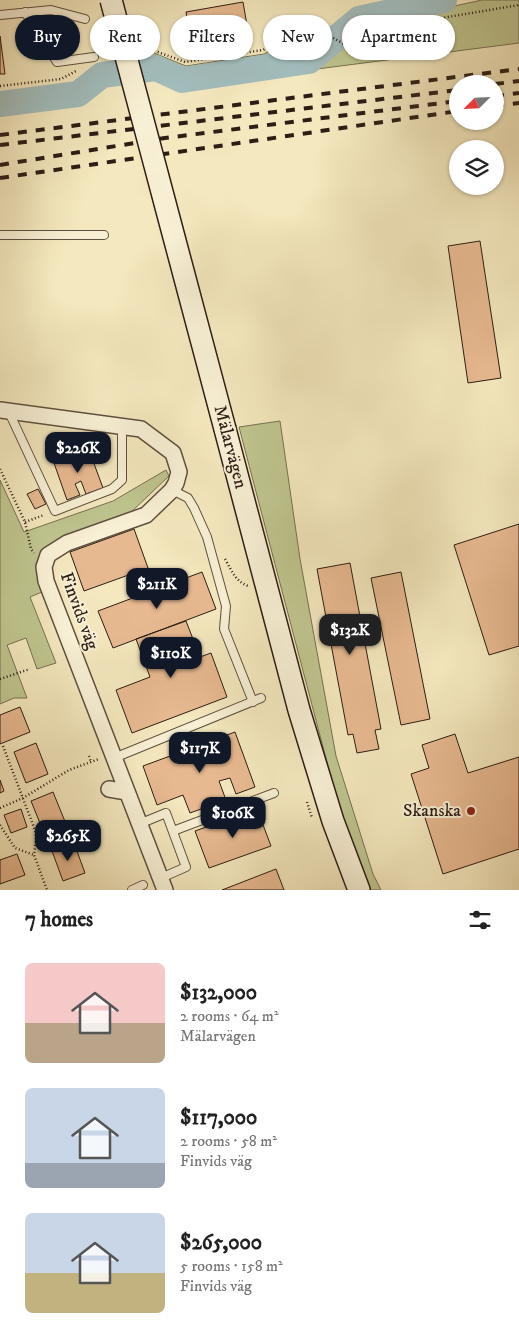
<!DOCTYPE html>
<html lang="en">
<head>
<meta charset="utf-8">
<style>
	:root { --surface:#fff; --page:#f6f6f6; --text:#222; --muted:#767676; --accent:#111827 }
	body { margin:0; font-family:"IM FELL DW Pica",serif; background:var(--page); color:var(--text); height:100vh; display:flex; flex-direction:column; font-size:19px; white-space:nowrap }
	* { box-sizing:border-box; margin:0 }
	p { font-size:16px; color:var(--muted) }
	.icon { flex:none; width:28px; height:28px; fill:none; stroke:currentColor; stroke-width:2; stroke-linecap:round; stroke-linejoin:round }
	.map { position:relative; height:890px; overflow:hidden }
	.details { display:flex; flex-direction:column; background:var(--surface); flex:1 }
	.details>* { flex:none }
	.banner { position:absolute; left:15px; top:15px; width:490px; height:45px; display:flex; gap:10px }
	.needle { width:32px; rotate:246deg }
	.tools { position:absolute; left:449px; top:75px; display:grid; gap:10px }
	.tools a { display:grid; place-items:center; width:55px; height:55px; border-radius:50%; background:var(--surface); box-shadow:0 1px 4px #0004; font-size:25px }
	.price { position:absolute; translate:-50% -42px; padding:0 11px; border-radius:10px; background:var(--accent); color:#fff; font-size:16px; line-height:32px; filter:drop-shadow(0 1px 2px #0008) }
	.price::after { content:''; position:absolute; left:50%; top:30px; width:15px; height:11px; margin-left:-8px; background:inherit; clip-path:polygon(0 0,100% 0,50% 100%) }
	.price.selected { background:#222; color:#fff }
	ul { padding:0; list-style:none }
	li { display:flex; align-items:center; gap:15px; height:125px; padding:0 25px }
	li span { display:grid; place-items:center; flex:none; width:140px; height:100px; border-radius:8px; color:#555 }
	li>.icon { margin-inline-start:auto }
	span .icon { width:60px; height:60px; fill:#fffc; stroke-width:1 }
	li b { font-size:21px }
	h2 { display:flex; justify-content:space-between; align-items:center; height:60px; padding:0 25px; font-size:21px }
	.chip { padding:0 18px; border-radius:22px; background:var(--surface); box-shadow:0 1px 4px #0004; font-size:18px; line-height:45px }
	.chip.selected { background:var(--accent); color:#fff }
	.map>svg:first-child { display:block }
	.green { fill:#bfc58f; stroke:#767152 }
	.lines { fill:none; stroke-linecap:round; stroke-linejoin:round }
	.river { stroke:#a2bdbd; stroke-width:26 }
	.building { fill:#e7b990; stroke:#2c1d15 }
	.lane-casing { stroke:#5e503f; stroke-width:10 }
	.street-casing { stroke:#5e503f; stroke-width:18 }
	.secondary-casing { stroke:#2c1d15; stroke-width:24 }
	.path { stroke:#2c1d15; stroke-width:2.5; stroke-dasharray:1 2.5; stroke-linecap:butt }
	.lane { stroke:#f8f0d5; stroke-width:8 }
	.street { stroke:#f8f0d5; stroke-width:15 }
	.secondary { stroke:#f8f0d5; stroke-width:21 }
	.rail { stroke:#2c1d15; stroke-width:4; stroke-dasharray:9 9; stroke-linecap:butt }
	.secondary-bridge-casing { stroke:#2c1d15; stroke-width:24; stroke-linecap:butt }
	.secondary-bridge { stroke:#f8f0d5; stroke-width:21 }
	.poi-dot { fill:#8f2418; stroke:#f8f0d5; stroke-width:2 }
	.labels { text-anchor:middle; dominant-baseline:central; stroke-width:4; stroke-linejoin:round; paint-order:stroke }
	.street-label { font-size:18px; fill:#2c1d15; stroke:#f8f0d5 }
	.poi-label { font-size:18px; fill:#2c1d15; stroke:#f8f0d5; text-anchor:end }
</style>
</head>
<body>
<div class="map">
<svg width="519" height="890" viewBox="0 0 519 890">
	<rect width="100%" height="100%" fill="#f4e8be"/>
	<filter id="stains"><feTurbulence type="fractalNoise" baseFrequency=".004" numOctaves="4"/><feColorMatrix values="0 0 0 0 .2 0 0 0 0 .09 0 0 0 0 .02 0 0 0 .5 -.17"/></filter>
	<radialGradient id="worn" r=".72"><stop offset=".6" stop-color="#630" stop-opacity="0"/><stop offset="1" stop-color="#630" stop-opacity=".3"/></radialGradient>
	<!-- green -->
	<path class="green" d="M 482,0 L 519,0 L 519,43 L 317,69 L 356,36 L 376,23 Z
		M 311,33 L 324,37 L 306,57 L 189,73 L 177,72 L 157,60 L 141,61 L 139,53 L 149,51 L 186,66 L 264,54 L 299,34 Z
		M 280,421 L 300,559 L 336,756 L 373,874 L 381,890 L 371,890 L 338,804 L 239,427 Z
		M 166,470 L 169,476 L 128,515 L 52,543 L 41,552 L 36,564 L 42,592 L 30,597 L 56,663 L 37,669 L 26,638 L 7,645 L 27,698 L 14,698 L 0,704 L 0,480 L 24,532 L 113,501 Z"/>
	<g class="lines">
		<!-- river -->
		<path class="river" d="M 0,104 L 78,94 L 102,75 L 156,68 L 182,80 L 309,61 L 359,19 L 444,0"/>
	</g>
	<!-- building -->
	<path class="building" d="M 243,2 L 250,43 L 193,53 L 186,12 Z
		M 0,36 L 5,74 L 0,74 Z
		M 480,241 L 501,378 L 468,383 L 448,246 Z
		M 89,450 L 103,488 L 86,494 L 81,481 L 75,484 L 80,495 L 67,500 L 54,463 Z
		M 38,489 L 46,504 L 35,509 L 27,494 Z
		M 519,524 L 519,646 L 489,655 L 454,545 Z
		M 134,529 L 148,568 L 84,591 L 70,552 Z
		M 350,563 L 381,729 L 375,730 L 379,749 L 357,753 L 353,734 L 348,735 L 317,569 Z
		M 202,572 L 216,609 L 113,648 L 98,611 Z
		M 401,572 L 430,719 L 401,725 L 371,578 Z
		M 186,621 L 200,657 L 211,653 L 227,697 L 132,733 L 116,690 L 150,677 L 136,639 Z
		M 20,707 L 30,732 L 0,744 L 0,715 Z
		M 235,732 L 255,787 L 236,794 L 230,778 L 219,781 L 226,800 L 190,813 L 183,795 L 157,805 L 143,766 Z
		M 455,734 L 468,773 L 519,757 L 519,849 L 443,874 L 411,774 L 429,768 L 422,745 Z
		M 36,743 L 48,774 L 26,783 L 14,752 Z
		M 0,780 L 4,791 L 0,793 Z
		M 53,792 L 66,824 L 44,833 L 31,801 Z
		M 21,809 L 27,827 L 11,833 L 4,815 Z
		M 257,809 L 271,846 L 209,868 L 195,831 Z
		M 74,843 L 85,873 L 63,881 L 52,851 Z
		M 17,854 L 25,875 L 0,884 L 0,860 Z
		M 276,869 L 284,890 L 222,890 Z"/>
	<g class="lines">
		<defs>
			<path id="lane" d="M 25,12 L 57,62 L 94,57
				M 0,15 L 51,10 L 85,19
				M 0,235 L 104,235
				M 8,410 L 55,511 L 112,489 L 122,480 L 122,427
				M 172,490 L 188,498 L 194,508 L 207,537 L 226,606 L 224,629 L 253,702
				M 114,758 L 261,698
				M 139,824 L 166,813 L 186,867 L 161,878
				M 173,831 L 274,793
				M 132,890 L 143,885"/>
			<path id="street" d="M 0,410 L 141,429 L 173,453 L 179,472 L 176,483 L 172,490 L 146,515 L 67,543 L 48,555 L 44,567 L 46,581 L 165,890
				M 109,789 L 127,792"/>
			<path id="secondary" d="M 225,429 L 299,710 L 333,821 L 359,890"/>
		</defs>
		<!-- lane casing -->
		<use href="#lane" class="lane-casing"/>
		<!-- street casing -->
		<use href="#street" class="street-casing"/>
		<!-- secondary casing -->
		<use href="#secondary" class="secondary-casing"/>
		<!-- path -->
		<path class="path" d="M 141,49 L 147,48 L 185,62 L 263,50 L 295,31 L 309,29 L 323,32 L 354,50 C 369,46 375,35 388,27 L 519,5
			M 0,86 L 61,79 L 76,71
			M 0,469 L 25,522 L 31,549 L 34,553
			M 25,522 L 44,515
			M 225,559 C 232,571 235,581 248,586
			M 0,679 L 30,669
			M 3,746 L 35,830 L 36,839 L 34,855 L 47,890
			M 89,756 L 91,762
			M 307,802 L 312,818
			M 0,808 L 23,798 L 69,770 L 99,759
			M 0,825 L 15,848 L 34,855"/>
		<!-- lane -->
		<use href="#lane" class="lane"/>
		<!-- street -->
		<use href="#street" class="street"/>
		<!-- secondary -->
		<use href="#secondary" class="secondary"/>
		<!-- rail -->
		<path class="rail" d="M 495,84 L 519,81
			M 495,96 L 519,93
			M 495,106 L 519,103
			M 0,135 L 519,69
			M 0,145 L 458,90
			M 0,165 L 165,138 L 458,101
			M 0,178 L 458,111"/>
		<defs>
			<path id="secondary-bridge" d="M 111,0 L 225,429"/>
		</defs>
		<!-- secondary-bridge casing -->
		<use href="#secondary-bridge" class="secondary-bridge-casing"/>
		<!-- secondary-bridge -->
		<use href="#secondary-bridge" class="secondary-bridge"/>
	</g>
	<!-- markers -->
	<circle class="poi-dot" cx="471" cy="811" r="5"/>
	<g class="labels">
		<!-- street labels -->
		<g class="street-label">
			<text transform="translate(230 447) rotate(75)">Mälarvägen</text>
			<text transform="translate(79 611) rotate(70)">Finvids väg</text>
		</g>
		<!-- poi labels -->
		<g class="poi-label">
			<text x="461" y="811">Skanska</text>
		</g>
	</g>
	<rect width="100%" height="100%" filter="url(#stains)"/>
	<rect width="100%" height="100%" fill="url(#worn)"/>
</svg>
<div class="tools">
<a><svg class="needle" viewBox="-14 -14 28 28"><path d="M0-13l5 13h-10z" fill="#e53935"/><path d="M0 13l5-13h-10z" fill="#767676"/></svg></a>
<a><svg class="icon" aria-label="layers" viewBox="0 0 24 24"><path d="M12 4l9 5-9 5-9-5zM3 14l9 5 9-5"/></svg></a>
</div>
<b class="price" style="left:78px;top:474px">$226K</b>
<b class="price" style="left:157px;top:610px">$211K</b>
<b class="price selected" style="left:350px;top:656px">$132K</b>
<b class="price" style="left:171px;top:679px">$110K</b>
<b class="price" style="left:200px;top:774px">$117K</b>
<b class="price" style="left:233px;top:839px">$106K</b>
<b class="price" style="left:68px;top:862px">$265K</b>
<div class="banner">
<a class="chip selected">Buy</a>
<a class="chip">Rent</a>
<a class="chip">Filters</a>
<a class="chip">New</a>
<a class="chip">Apartment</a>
</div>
</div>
<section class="details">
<h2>7 homes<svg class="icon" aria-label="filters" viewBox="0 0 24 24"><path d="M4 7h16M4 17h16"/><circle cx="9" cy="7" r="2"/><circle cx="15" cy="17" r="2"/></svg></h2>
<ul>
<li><span style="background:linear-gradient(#f6c9c9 60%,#b9a48a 0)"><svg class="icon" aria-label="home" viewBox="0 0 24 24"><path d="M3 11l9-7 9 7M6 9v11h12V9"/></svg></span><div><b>$132,000</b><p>2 rooms · 64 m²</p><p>Mälarvägen</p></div></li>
<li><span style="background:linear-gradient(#c9d6e8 75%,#9aa5b1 0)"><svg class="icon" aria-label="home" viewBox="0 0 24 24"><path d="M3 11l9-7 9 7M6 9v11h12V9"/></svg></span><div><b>$117,000</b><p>2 rooms · 58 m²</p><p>Finvids väg</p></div></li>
<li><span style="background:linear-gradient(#c9d6e8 60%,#c2b280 0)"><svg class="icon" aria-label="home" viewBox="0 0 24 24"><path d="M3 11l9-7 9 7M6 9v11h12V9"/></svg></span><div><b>$265,000</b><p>5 rooms · 158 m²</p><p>Finvids väg</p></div></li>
</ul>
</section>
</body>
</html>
